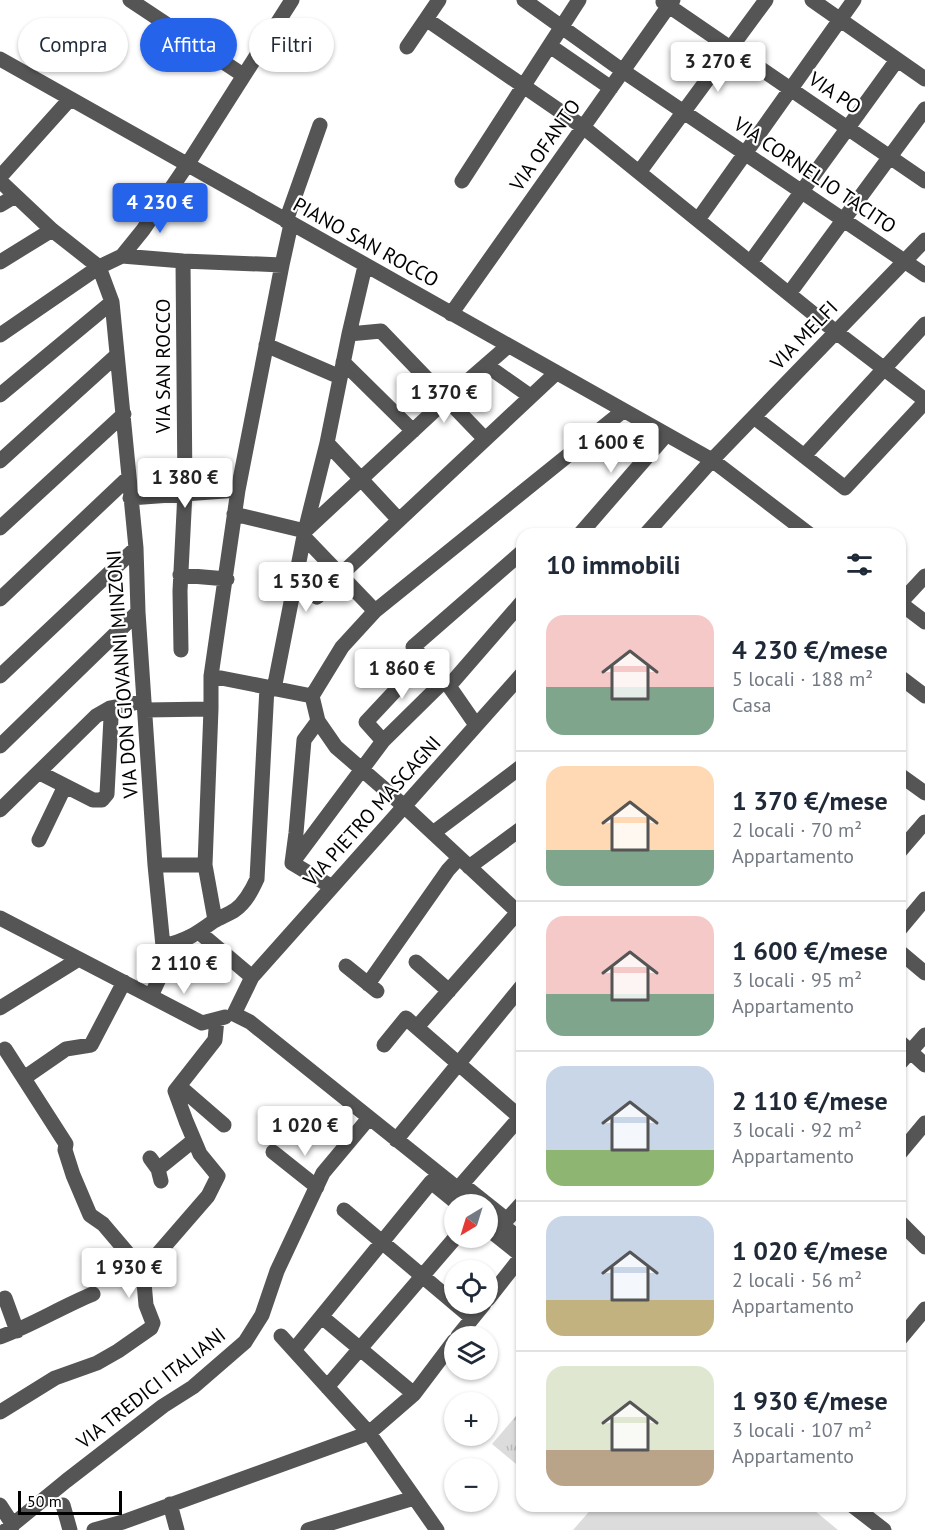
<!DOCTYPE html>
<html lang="it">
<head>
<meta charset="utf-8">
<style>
	:root { --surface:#fff; --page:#f2f2f3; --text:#1f2937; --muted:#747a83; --line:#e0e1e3; --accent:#2563eb }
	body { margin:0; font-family:"PT Sans",sans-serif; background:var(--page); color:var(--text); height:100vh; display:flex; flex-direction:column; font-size:22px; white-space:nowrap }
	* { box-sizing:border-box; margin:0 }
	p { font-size:20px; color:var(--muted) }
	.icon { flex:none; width:33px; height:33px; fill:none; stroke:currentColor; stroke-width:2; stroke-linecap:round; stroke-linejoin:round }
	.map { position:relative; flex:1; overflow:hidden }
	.drawer { position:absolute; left:516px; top:528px; width:390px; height:984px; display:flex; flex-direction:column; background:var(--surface); border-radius:18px; box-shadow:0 2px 4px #0004 }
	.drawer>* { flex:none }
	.hud { position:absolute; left:18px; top:18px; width:408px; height:54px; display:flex; gap:12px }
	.needle { width:39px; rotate:218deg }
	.tools { position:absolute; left:444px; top:1194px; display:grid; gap:12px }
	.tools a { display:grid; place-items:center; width:54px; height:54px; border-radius:50%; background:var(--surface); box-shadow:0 2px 4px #0004; font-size:30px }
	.scale { position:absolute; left:18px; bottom:15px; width:104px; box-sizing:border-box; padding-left:6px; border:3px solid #000; border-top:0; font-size:16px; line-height:21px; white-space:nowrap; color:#000; -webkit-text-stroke:4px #fff; paint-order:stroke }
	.price { position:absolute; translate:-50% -51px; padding:0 14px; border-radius:6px; background:#fff; color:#222; font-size:20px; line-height:39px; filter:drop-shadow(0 2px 3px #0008) }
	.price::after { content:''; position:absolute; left:50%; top:36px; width:18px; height:14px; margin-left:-9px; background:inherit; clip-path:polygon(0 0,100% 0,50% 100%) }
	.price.current { background:var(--accent); color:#fff }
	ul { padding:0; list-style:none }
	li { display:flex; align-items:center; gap:18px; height:150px; padding:0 30px }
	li+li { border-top:2px solid var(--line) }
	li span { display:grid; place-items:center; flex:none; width:168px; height:120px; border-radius:18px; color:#555 }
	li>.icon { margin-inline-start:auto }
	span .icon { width:72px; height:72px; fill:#fffc; stroke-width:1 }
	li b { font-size:26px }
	h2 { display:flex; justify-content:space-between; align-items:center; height:72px; padding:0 30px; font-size:26px }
	.tag { padding:0 21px; border-radius:27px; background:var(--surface); box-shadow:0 2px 4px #0004; font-size:21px; line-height:54px }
	.tag.current { background:var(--accent); color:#fff }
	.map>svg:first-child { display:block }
	.park { fill:url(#park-tufts) }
	.pitch { fill:#dcdcdc }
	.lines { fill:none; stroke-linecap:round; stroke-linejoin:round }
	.minor { stroke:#555; stroke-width:15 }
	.labels { text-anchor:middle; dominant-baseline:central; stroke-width:4.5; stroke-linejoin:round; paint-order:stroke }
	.street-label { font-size:20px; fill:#000; stroke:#fff }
</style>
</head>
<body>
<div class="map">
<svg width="925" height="1530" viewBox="0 0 925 1530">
	<defs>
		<pattern id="park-tufts" width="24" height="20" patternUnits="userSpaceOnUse" patternTransform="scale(1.5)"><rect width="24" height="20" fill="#dcdcdc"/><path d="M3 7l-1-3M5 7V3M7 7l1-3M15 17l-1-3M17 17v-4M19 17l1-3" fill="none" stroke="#bbb"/></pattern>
	</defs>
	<rect width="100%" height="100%" fill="#fff"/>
	<!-- park -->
	<path class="park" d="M 522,1409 L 522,1469 L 492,1444 Z"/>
	<!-- pitch -->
	<path class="pitch" d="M 594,1506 L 809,1506 L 838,1530 L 573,1530 Z"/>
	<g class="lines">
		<!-- minor -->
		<path class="minor" d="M 130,0 L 243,75
			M 524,0 L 623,71 L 925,275
			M 812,0 L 925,79
			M 663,2 L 925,181
			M 426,19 L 583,127 L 836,332 L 925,400
			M 550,46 L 611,88
			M 407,47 L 439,0
			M 0,59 L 712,460 L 809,534
			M 643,167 L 766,0
			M 0,177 L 70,99
			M 0,181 L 52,230 L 99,267
			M 462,181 L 579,0
			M 0,205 L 15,196
			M 702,214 L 854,0
			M 286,221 L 320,125
			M 122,256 L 183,261 L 282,265
			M 755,256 L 897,60
			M 0,262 L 52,230
			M 99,267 L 112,302 L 136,548 L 138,612 L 155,865 L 163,946 L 164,968 L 151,996
			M 794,287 L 925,109
			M 451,314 L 673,0
			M 349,334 L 381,331 L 485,439
			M 0,335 L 99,267 L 122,256 L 143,230 L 187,165 L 292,0
			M 266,345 L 340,377
			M 343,362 L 413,431
			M 486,365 L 530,396
			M 0,395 L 112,302
			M 754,417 L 845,488 L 925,402
			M 327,443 L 349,334 L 365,266
			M 804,456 L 925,324
			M 0,461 L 117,355
			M 130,498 L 238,490
			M 234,514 L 305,531
			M 399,520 L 361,479 L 447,399 L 508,346
			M 0,528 L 124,414
			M 580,534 L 666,435
			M 646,534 L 712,460 L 925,240
			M 304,537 L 375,611
			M 180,575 L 227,579
			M 295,586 L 317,597 L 556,373
			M 0,599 L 128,478
			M 900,603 L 925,576
			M 900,603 L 925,622
			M 181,650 L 180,591 L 185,492 L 183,261
			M 0,676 L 136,548
			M 211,676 L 312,696
			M 900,677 L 925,696
			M 449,686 L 522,602
			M 274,689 L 305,531 L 327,443 L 361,479 L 305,531
			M 145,710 L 211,709
			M 318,721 L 304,740 L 296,833 L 292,863 L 332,887
			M 476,725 L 449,686 L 413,647 L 522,552
			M 383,741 L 366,722 L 424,660
			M 0,746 L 138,612
			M 40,773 L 93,800 L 102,800 L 107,794 L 111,718 L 110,708
			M 900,775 L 925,793
			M 0,810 L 96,716 L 110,708 L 144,701
			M 433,833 L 522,766
			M 39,840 L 65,786
			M 900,851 L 925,822
			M 292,863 L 383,741 L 444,681
			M 155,865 L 205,865
			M 469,867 L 522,828
			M 522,916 L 404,806 L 336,747 L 318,721 L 312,696 L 342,647 L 375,611 L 623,411
			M 0,918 L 202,1023 L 225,1017
			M 215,920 L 205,865 L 211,709 L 211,676 L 238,490 L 282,265 L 291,224
			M 900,929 L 925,899
			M 200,933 L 252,977
			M 163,946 C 186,941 196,934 214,921 C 221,917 229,914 235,910 C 246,902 252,890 257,879 L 267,687
			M 900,952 L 925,973
			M 416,962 L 449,991
			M 346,966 L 377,991
			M 368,984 L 448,870 L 459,858
			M 0,1008 L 79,959
			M 234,1014 L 252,977 L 522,674
			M 234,1014 L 250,1022 L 477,1204
			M 417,1027 L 518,912
			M 900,1042 L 925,1065
			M 384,1045 L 406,1018 L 522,1119
			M 5,1049 L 66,1144 L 65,1150 L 73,1175 L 90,1215 L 103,1224 L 143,1271
			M 900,1063 L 925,1035
			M 24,1078 L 66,1049 L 91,1045 L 124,982
			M 179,1086 L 224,1125
			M 396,1140 L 522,986
			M 273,1152 L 317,1187
			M 900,1153 L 925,1123
			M 150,1158 L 158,1169 L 161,1181
			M 158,1169 L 194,1140
			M 344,1210 L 472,1318
			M 494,1218 L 522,1241
			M 507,1220 L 462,1184 L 522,1115
			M 900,1222 L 925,1247
			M 502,1225 L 522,1203
			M 488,1229 L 522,1256
			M 143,1271 L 208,1196 L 218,1176 L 200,1154 L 186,1121 L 175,1091 L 215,1040 L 217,1019
			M 5,1298 L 17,1331
			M 488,1299 L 522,1256
			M 322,1317 L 414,1394
			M 281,1336 L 369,1433 L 437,1530
			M 458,1336 L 484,1304
			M 0,1337 C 33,1325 61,1307 93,1294
			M 900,1339 L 925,1309
			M 294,1350 L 431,1182 L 458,1204
			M 327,1387 L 455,1238
			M 0,1412 L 55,1378 L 97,1363 L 118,1351 L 151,1328 L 153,1323 L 146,1305 L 143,1271
			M 170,1504 L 177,1530
			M 0,1505 L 13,1525
			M 63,1505 L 70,1530
			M 853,1506 L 884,1530
			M 6,1530 L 66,1481 L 163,1406 L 193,1387 L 245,1342 L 262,1315 L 277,1271 L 323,1173 L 369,1118
			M 94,1530 L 123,1522 L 369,1433 L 414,1394 L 454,1341
			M 308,1530 L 414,1498"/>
	</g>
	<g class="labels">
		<!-- street labels -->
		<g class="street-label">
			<text transform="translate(835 93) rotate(34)">VIA PO</text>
			<text transform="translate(545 145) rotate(-55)">VIA OFANTO</text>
			<text transform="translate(815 175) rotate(34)">VIA CORNELIO TACITO</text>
			<text transform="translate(366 242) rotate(29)">PIANO SAN ROCCO</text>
			<text transform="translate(804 335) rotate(-46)">VIA MELFI</text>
			<text transform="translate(163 366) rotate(-90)">VIA SAN ROCCO</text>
			<text transform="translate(122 674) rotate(-94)">VIA DON GIOVANNI MINZONI</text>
			<text transform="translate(372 811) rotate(-48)">VIA PIETRO MASCAGNI</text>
			<text transform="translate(151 1388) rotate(-38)">VIA TREDICI ITALIANI</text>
		</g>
	</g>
</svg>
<div class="tools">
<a><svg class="needle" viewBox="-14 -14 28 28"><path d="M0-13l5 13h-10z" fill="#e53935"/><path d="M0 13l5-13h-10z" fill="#747a83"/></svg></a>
<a><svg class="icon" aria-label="locate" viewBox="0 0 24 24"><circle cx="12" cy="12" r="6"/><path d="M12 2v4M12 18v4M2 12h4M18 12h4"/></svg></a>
<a><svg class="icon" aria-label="layers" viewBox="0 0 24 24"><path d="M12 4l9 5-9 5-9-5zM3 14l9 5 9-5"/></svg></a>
<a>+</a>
<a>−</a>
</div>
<div class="scale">50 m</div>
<b class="price" style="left:718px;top:93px">3 270 €</b>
<b class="price current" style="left:160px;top:234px">4 230 €</b>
<b class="price" style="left:444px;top:424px">1 370 €</b>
<b class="price" style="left:611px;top:474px">1 600 €</b>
<b class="price" style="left:185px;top:509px">1 380 €</b>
<b class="price" style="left:306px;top:613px">1 530 €</b>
<b class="price" style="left:402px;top:700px">1 860 €</b>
<b class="price" style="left:184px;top:995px">2 110 €</b>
<b class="price" style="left:305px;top:1157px">1 020 €</b>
<b class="price" style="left:129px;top:1299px">1 930 €</b>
<div class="hud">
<a class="tag">Compra</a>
<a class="tag current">Affitta</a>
<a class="tag">Filtri</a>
</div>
<section class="drawer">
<h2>10 immobili<svg class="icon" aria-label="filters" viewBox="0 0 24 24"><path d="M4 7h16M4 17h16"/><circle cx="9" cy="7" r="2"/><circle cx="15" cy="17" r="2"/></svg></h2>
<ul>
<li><span style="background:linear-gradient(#f6c9c9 60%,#7fa58c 0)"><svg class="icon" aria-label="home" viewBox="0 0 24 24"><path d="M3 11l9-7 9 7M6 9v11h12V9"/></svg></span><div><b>4 230 €/mese</b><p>5 locali · 188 m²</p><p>Casa</p></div></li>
<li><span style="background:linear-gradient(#ffd9b3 70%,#7fa58c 0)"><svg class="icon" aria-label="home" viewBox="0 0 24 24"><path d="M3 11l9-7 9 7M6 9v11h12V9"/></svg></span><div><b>1 370 €/mese</b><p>2 locali · 70 m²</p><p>Appartamento</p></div></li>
<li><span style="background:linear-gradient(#f6c9c9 65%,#7fa58c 0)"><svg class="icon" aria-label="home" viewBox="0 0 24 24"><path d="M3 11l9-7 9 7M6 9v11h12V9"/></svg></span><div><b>1 600 €/mese</b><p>3 locali · 95 m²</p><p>Appartamento</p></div></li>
<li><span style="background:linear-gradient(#c9d6e8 70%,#8fb573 0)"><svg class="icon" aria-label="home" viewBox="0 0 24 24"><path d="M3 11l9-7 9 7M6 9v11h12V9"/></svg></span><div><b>2 110 €/mese</b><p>3 locali · 92 m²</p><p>Appartamento</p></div></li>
<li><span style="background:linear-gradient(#c9d6e8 70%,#c2b280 0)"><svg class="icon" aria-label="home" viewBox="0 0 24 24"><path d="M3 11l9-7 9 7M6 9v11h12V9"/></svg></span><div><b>1 020 €/mese</b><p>2 locali · 56 m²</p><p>Appartamento</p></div></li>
<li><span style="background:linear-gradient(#dfe7d0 70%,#b9a48a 0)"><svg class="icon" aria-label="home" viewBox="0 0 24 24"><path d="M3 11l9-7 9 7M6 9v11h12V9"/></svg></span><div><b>1 930 €/mese</b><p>3 locali · 107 m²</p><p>Appartamento</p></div></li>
</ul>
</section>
</div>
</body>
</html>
